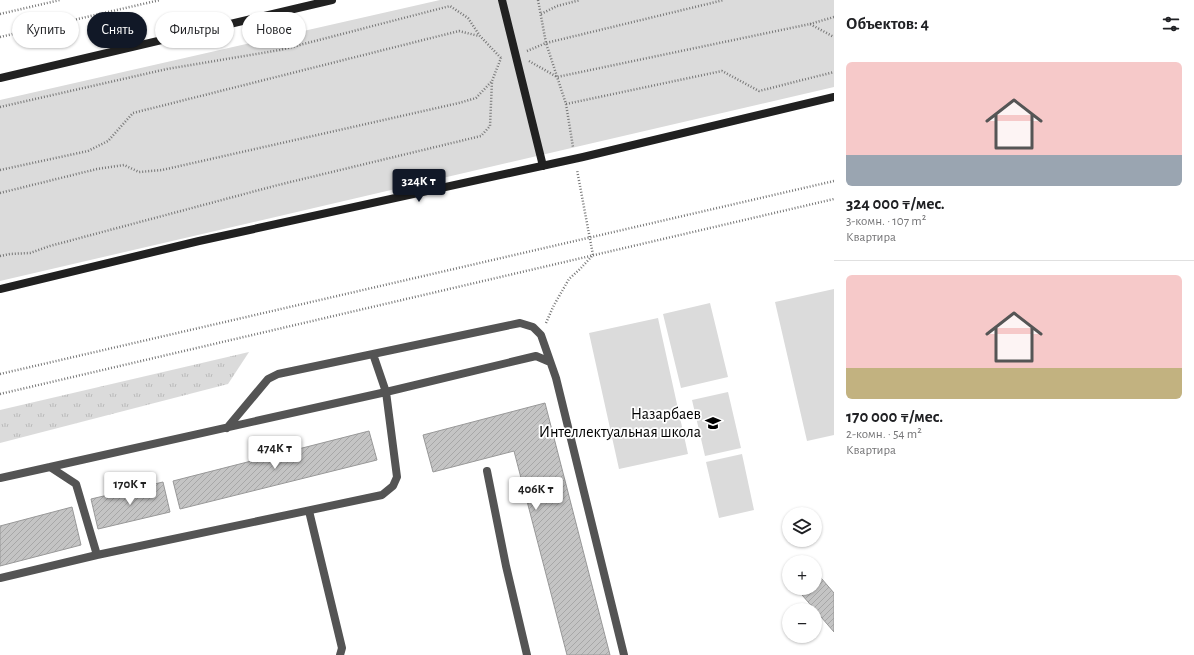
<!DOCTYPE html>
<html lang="ru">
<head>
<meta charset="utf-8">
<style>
	:root { --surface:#fff; --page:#f6f6f6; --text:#202124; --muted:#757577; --line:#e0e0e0; --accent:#111827 }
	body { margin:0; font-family:"Alegreya Sans",sans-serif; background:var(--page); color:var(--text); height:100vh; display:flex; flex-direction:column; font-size:15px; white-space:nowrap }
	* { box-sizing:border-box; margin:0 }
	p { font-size:13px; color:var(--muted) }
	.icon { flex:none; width:22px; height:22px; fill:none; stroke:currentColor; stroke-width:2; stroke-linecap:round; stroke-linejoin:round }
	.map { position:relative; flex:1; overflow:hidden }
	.side { display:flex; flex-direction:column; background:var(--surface); width:360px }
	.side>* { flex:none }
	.hud { position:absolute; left:12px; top:12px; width:380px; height:36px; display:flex; gap:8px }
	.controls { position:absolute; left:782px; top:507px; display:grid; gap:8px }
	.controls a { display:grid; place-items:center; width:40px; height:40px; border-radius:50%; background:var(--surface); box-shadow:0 1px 3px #0004; font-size:20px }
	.price { position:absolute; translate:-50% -34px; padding:0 9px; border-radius:4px; background:#fff; color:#222; font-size:13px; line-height:26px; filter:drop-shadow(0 1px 2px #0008) }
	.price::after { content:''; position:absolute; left:50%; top:24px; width:12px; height:9px; margin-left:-6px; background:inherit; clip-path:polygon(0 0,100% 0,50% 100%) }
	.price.on { background:var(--accent); color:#fff }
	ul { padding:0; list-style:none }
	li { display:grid; align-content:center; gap:8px; height:212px; padding:0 12px }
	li+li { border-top:1px solid var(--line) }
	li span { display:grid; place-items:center; height:124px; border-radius:6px; color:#555 }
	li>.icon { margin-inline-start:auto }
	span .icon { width:72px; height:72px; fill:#fffc; stroke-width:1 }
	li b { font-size:17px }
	h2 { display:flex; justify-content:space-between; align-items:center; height:48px; padding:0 12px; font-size:17px }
	.chip { padding:0 14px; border-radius:18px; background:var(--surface); box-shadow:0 1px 3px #0004; font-size:14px; line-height:36px }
	.chip.on { background:var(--accent); color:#fff }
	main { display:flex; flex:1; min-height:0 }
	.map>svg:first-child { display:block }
	.grass { fill:url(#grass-tufts) }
	.green { fill:#dbdbdb }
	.building { fill:url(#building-hatch); stroke:#989898 }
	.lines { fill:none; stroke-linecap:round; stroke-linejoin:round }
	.path { stroke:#767676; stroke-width:2.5; stroke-dasharray:1 2; stroke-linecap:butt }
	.service { stroke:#545454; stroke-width:8 }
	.secondary { stroke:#212121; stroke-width:8 }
	.labels { text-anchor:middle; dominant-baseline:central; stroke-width:3.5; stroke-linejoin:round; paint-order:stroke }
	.poi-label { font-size:16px; fill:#000; stroke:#fff; text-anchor:end }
</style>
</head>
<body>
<main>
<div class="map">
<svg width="834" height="655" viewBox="0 0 834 655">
	<defs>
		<pattern id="grass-tufts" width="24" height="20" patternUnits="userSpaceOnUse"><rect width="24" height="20" fill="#dbdbdb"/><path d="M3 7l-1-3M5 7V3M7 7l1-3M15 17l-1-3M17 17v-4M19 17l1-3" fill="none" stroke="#bababa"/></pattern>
		<pattern id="building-hatch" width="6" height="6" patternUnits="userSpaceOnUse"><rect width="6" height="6" fill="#c4c4c4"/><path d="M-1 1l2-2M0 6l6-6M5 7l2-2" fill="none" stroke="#a7a7a7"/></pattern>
	</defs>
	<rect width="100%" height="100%" fill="#fff"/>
	<!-- grass -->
	<path class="grass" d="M 249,352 L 228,384 L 0,443 L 0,410 Z"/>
	<!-- green -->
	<path class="green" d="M 440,0 L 834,0 L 834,87 L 0,281 L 0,100 Z
		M 834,289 L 834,435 L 807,441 L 775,302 Z
		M 710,303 L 728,377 L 681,388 L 663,314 Z
		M 658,318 L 688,454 L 619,469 L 589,333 Z
		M 728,392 L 741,448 L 705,456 L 692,400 Z
		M 742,454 L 754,510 L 719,518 L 706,462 Z"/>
	<!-- building -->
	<path class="building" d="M 545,403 L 610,655 L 567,655 L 514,451 L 433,472 L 423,435 Z
		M 369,431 L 377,460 L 180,509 L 173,481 Z
		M 163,482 L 170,512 L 98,529 L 91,499 Z
		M 72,507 L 81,545 L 0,566 L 0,526 Z
		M 815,571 L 834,593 L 834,632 L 796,588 L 815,588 Z"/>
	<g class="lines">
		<!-- path -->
		<path class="path" d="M 538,0 L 546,43 L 566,104 L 573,147
			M 0,14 L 60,0
			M 541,14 L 557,6 L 580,0
			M 810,24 L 834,17
			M 0,37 L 160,0
			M 527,51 L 546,43 L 724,0
			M 529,61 L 557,77 L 810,24 L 834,37
			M 566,104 L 722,71 L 759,91 L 834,72
			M 0,107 L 167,69 L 280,50 L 450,6 L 468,18 L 480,36 L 501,58
			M 0,170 L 88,151 L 108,141 L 133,113 L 459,31 L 479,36
			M 0,193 L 97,169 L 124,165 L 139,172 L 162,170 L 459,103 L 476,98 L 492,81
			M 0,256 L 10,254 L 30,253 L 50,246 L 278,185 L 481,136 L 490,126 L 492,81 L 501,58
			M 546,323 L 554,305 L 569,279 L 580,269 L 593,255 L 577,170
			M 0,374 L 834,181
			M 0,394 L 834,199"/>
		<!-- service -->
		<path class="service" d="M 227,428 L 268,379 L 278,374 L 520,323 L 533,327 L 541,335 L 556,378 L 624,655
			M 50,467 L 386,392 L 536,356 L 550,362
			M 487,471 L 506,566 L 527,655
			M 0,478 L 50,467 L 76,484 L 97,555
			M 309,511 L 342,648 L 340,655
			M 0,578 L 97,555 L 382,495 L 393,486 L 397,477 L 386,392 L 373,354"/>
		<!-- secondary -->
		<path class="secondary" d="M 502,0 L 543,166
			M 0,78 L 332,0
			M 0,289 L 199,241 L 583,157 L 834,97"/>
	</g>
	<!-- icons -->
	<defs>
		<symbol id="school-bare" viewBox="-9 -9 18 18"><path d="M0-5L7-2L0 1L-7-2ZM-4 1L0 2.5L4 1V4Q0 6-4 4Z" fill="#000" stroke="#fff" stroke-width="2.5" paint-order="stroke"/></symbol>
	</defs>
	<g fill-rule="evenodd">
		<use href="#school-bare" x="702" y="412" width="22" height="22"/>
	</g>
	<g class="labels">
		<!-- poi labels -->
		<g class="poi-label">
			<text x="701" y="414">Назарбаев<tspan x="701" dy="18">Интеллектуальная школа</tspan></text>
		</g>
	</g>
</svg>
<div class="controls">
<a><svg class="icon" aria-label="layers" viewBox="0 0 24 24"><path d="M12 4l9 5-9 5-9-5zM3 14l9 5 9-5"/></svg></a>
<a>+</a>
<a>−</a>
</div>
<b class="price on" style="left:419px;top:203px">324K ₸</b>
<b class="price" style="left:275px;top:470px">474K ₸</b>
<b class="price" style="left:130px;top:506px">170K ₸</b>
<b class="price" style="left:536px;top:511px">406K ₸</b>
<div class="hud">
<a class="chip">Купить</a>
<a class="chip on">Снять</a>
<a class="chip">Фильтры</a>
<a class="chip">Новое</a>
</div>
</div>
<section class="side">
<h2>Объектов: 4<svg class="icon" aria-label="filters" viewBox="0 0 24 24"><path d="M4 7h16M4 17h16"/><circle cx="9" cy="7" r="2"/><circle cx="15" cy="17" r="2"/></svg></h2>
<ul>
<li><span style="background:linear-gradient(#f6c9c9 75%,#9aa5b1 0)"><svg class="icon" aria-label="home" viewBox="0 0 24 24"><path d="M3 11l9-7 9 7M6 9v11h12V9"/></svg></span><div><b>324 000 ₸/мес.</b><p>3-комн. · 107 m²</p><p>Квартира</p></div></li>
<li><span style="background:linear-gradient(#f6c9c9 75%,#c2b280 0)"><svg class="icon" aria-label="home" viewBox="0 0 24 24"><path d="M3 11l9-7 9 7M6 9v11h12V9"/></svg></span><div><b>170 000 ₸/мес.</b><p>2-комн. · 54 m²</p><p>Квартира</p></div></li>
</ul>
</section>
</main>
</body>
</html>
